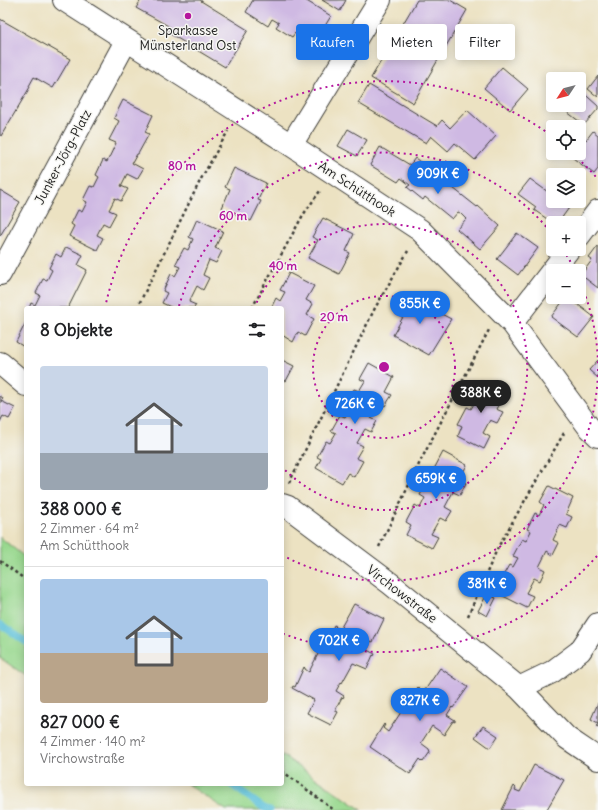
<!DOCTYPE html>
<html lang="de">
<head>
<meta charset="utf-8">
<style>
	:root { --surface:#fff; --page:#f2f2f2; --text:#202124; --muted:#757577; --line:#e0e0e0; --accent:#1a73e8 }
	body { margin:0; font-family:Delius,sans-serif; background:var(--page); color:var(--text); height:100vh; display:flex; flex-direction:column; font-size:15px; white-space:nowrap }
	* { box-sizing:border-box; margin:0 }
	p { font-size:13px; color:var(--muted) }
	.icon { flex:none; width:22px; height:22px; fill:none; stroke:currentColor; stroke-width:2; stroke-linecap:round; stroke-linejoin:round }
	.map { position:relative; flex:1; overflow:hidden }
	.details { position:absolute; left:24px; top:306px; width:260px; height:480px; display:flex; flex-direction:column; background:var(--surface); border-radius:4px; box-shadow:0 2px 10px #0003 }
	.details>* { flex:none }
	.top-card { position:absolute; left:296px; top:24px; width:242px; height:36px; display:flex; gap:8px }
	.needle { width:26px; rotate:234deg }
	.buttons { position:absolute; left:546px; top:72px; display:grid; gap:8px }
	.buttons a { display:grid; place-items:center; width:40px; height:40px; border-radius:4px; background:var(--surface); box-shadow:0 2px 10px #0003; font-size:20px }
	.price { position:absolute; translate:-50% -34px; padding:0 9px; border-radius:14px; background:var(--accent); color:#fff; font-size:13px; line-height:26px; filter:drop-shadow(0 1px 2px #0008) }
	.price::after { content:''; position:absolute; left:50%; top:24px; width:12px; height:9px; margin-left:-6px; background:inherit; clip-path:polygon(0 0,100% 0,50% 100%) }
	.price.current { background:#222; color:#fff }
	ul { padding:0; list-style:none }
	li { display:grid; align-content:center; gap:8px; height:212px; padding:0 16px }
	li+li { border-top:1px solid var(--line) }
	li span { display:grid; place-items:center; height:124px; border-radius:4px; color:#555 }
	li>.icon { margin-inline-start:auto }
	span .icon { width:72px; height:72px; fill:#fffc; stroke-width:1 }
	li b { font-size:17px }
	h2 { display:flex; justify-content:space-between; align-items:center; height:48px; padding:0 16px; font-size:17px }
	.pill { padding:0 14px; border-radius:4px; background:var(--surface); box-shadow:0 2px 10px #0003; font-size:14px; line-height:36px }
	.pill.current { background:var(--accent); color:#fff }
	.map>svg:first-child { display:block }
	.green { fill:#98d88e; stroke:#5a7a55 }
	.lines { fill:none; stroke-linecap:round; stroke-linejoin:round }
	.stream { stroke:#5bc1d9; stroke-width:7 }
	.building { fill:#cfb9e3 }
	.minor-casing { stroke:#3b3a35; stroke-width:24 }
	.path { stroke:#3b3a35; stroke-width:2.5; stroke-dasharray:3 3; stroke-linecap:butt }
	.minor { stroke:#fff; stroke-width:22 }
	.ring { fill:none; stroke:#b5179e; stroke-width:2; stroke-dasharray:2 4 }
	.poi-dot { fill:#b5179e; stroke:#f6f6f2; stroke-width:1.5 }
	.labels { text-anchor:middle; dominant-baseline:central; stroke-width:3; stroke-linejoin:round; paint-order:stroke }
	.poi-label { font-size:13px; fill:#1c1c1c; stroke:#f6f6f2 }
	.street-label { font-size:13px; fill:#1c1c1c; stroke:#f6f6f2 }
	.centre { fill:#b5179e; stroke:#f6f6f2; stroke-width:2 }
	.ring-label { font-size:12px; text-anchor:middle; font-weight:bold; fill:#b5179e; stroke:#f6f6f2; stroke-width:3; stroke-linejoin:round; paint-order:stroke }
</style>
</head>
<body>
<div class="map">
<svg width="598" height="810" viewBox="0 0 598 810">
	<rect width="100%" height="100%" fill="#f6f6f2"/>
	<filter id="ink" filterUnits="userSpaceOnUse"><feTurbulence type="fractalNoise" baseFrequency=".025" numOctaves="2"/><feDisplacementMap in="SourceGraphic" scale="8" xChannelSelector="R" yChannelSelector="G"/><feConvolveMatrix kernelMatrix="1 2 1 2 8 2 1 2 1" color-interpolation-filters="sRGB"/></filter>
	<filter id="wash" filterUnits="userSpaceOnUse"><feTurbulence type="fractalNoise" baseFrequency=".012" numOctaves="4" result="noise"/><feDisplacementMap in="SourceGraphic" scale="16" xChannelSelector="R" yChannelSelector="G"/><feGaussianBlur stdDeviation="0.9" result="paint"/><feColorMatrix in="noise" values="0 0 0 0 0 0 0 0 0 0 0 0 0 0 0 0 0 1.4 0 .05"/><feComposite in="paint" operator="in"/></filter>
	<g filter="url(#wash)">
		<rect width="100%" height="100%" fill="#ece2c2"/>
		<!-- green -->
		<path class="green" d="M 0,537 L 26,558 L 26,676 L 0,658 Z
			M 282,755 L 362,810 L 226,810 L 187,784 L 282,784 Z"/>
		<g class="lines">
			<!-- stream -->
			<path class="stream" d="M 0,624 L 26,642
				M 230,784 L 264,808 L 270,810"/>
		</g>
		<g id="blocks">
			<!-- building -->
			<path class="building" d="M 141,0 L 201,0 L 201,1 L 248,30 L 225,67 L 167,32 L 170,27 L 136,8 Z
				M 253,0 L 305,0 L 331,16 L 314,44 L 295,33 L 292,37 L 276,27 L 279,23 L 272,19 L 268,26 L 246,12 Z
				M 322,0 L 346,0 L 340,11 Z
				M 417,0 L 450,0 L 467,10 L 413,103 L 371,78 Z
				M 0,19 L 70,59 L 53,88 L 34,77 L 29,86 L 30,87 L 1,136 L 0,136 Z
				M 502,67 L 528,89 L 510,110 L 484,88 Z
				M 598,76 L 598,97 L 588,89 Z
				M 369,85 L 437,126 L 442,120 L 450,128 L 467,110 L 496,136 L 475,160 L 455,143 L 448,151 L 431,136 L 426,143 L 358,103 Z
				M 579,89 L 598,106 L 598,109 L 584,125 L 558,105 L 579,105 Z
				M 123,100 L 153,115 L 145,132 L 149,134 L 138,154 L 137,154 L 132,163 L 143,169 L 137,179 L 127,174 L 121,186 L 128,189 L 121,201 L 115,198 L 109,210 L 116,213 L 109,226 L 103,223 L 97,235 L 103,238 L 97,250 L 69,236 L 74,226 L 71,224 L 78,210 L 82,212 L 87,202 L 83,200 L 90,186 L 94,187 L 99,177 L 96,175 L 103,160 L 107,162 L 116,143 L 109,140 L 119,121 L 114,118 Z
				M 348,129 L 367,140 L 357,156 L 338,146 Z
				M 593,131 L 598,135 L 598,169 L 594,174 L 573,158 L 574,156 L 570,153 L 579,153 L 579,135 L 586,140 Z
				M 380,147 L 410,165 L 415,158 L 477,207 L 478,206 L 500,226 L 480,249 L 457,229 L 466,219 L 460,213 L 458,212 L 452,219 L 425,197 L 423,200 L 407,187 L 410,185 L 401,178 L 398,182 L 370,165 Z
				M 234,168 L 266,183 L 258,200 L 261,201 L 251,221 L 222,208 L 230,189 L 225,187 Z
				M 530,179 L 548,192 L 553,185 L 553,201 L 574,201 L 558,223 L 553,223 L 534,210 L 536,207 L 518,194 Z
				M 0,190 L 20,202 L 0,236 Z
				M 323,218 L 354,234 L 346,251 L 350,253 L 339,274 L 308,258 L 318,240 L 312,237 Z
				M 197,219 L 223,231 L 215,248 L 222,251 L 216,263 L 209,260 L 203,275 L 209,278 L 203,290 L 197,286 L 189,302 L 196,305 L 194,308 L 173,308 L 162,303 L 167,293 L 163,291 L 171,274 L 175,276 L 180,267 L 175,265 L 184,248 L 188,250 L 193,239 L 189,237 Z
				M 517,233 L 538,248 L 518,275 L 497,259 Z
				M 598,246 L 598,288 L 581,275 L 592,260 L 589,258 Z
				M 66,247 L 83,255 L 78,265 L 87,270 L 68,308 L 29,308 L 31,303 L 35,305 L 40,295 L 36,293 L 43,279 L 47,280 L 52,270 L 49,268 L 56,254 L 61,257 Z
				M 289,273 L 314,286 L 306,300 L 313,304 L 307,315 L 314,319 L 305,336 L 298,332 L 293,342 L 282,335 L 282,308 L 271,308 L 276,298 L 280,301 L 285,292 L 280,290 Z
				M 407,296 L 451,319 L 429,355 L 393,335 L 403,317 L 396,314 Z
				M 566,297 L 568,297 L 594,317 L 578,337 L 551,317 Z
				M 26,322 L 26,348 L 16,342 Z
				M 282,360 L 294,366 L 286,381 L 282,379 Z
				M 598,360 L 598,378 L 589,370 Z
				M 369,363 L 394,377 L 386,392 L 392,395 L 385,406 L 380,403 L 371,418 L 377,421 L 371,432 L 365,429 L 357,443 L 363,446 L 356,458 L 363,461 L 354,477 L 348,473 L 342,483 L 316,468 L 321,459 L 317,457 L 326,441 L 330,443 L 336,433 L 331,431 L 340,415 L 345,417 L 350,408 L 345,405 L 354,389 L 359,391 L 365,381 L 360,379 Z
				M 480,380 L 505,393 L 496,409 L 503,412 L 497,423 L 490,420 L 483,433 L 490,437 L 484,449 L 458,436 L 462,426 L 458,424 L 467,407 L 471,409 L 476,400 L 471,398 Z
				M 0,396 L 3,398 L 1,401 L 15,408 L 9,419 L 3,416 L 0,422 Z
				M 443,452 L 467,465 L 459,480 L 466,483 L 460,495 L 453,492 L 445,507 L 452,511 L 446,521 L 440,518 L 431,534 L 438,537 L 432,548 L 406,535 L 411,525 L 406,522 L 415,505 L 420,508 L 425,498 L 420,495 L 429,479 L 433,481 L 438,473 L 433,471 Z
				M 549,486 L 573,498 L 566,514 L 572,517 L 567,528 L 560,525 L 553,540 L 559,543 L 553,555 L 547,551 L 539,567 L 545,570 L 540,581 L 534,578 L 526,593 L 533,596 L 527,608 L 499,594 L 505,583 L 500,581 L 509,565 L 513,567 L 518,558 L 513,556 L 522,539 L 526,541 L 531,531 L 527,529 L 535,513 L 539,515 L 544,505 L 540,502 Z
				M 487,594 L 496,598 L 487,616 L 478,611 Z
				M 354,604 L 384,619 L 373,642 L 371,641 L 367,650 L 375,654 L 374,656 L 373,655 L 367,669 L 353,663 L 342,683 L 341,682 L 336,691 L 344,696 L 343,698 L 342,697 L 336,709 L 336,711 L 338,712 L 331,725 L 307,713 L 314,700 L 292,688 L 293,686 L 295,687 L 304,667 L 305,668 L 305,669 L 309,672 L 323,644 L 325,645 L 332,632 L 331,632 L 334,625 L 336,626 L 335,627 L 340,629 Z
				M 440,668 L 468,687 L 453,708 L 452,707 L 447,715 L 455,720 L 455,722 L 453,721 L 445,733 L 446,733 L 445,735 L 432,726 L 421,743 L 429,749 L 430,752 L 423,762 L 420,759 L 410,774 L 370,747 L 384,724 L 385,725 L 383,728 L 388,732 L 405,706 L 407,707 L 418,687 L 419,690 L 423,693 Z
				M 598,703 L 598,727 L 596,726 L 598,723 L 591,719 Z
				M 483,726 L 498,736 L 490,748 L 475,737 Z
				M 534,765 L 564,780 L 547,809 L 549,810 L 502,810 L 514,786 L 516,788 L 515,790 L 520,792 Z"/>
		</g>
	</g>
	<g filter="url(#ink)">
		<use href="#blocks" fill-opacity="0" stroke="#3b3a35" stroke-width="1"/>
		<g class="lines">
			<defs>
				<path id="minor" d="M 64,0 L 291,145 L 420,230 L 512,323 L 588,426 L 598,436
					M 291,145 L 380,0
					M 579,236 L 598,211
					M 0,274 L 126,41
					M 512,323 L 569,249
					M 0,363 L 26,385
					M 282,505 L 288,507 L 391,584 L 519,688
					M 598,624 L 580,651 L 552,672 L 519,688 L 567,738 L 598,759"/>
			</defs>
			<!-- minor casing -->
			<use href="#minor" class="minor-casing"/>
			<!-- path -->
			<path class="path" d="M 137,308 L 201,179 L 228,131
				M 252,308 L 303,215 L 320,191
				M 289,483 L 375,308 L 408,251
				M 379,547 L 421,460 L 489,330
				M 0,561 L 26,580
				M 468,616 L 498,547 L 564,433
				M 282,771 L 334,810"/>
			<!-- minor -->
			<use href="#minor" class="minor"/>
		</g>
	</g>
	<!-- distance rings -->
	<g class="ring">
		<circle cx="384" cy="367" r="71"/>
		<path d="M254 308A143 143 0 1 1 282 467"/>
		<path d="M598 369A214 214 0 0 1 284 556M179 306A214 214 0 0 1 553 235M563 250A214 214 0 0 1 575 270M579 280A214 214 0 0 1 598 365"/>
		<path d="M597 556A285 285 0 0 1 284 634M105 308A285 285 0 0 1 552 136M573 154A285 285 0 0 1 597 178"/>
	</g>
	<!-- markers -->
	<circle class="poi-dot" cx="188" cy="16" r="4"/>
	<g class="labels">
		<!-- poi labels -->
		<g class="poi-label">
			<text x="188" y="30">Sparkasse<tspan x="188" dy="15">Münsterland Ost</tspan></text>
		</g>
		<!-- street labels -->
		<g class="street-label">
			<text transform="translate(63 157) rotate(-62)">Junker-Jörg-Platz</text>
			<text transform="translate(357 189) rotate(33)">Am Schütthook</text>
			<text transform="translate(402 594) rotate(38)">Virchowstraße</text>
		</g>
	</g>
	<circle cx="384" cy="367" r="6" class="centre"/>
	<g class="ring-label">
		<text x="182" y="170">80 m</text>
		<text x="233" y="220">60 m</text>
		<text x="283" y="270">40 m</text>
		<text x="334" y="321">20 m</text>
	</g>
</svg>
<div class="buttons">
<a><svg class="needle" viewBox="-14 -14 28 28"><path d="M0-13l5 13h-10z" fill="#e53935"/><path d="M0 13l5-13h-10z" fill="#757577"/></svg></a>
<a><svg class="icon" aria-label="locate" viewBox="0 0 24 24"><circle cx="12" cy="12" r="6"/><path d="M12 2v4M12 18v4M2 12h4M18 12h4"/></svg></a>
<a><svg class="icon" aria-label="layers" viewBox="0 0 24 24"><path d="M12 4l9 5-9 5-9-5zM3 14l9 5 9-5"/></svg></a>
<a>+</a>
<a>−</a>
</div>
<b class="price" style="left:438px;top:195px">909K €</b>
<b class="price" style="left:420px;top:325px">855K €</b>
<b class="price current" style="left:481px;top:414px">388K €</b>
<b class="price" style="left:355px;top:425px">726K €</b>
<b class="price" style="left:436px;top:500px">659K €</b>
<b class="price" style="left:487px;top:605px">381K €</b>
<b class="price" style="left:339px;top:662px">702K €</b>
<b class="price" style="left:420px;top:722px">827K €</b>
<div class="top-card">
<a class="pill current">Kaufen</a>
<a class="pill">Mieten</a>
<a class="pill">Filter</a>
</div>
<section class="details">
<h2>8 Objekte<svg class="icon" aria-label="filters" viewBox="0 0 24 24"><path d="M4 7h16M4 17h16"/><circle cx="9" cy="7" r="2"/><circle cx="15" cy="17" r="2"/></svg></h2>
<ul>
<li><span style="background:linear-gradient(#c9d6e8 70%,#9aa5b1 0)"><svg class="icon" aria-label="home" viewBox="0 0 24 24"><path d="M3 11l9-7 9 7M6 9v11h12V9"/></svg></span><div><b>388 000 €</b><p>2 Zimmer · 64 m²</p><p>Am Schütthook</p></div></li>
<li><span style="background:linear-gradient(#a9c7e8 60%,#b9a48a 0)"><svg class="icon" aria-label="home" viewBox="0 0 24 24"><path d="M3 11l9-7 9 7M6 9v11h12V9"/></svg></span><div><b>827 000 €</b><p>4 Zimmer · 140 m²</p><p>Virchowstraße</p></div></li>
</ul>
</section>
</div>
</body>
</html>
